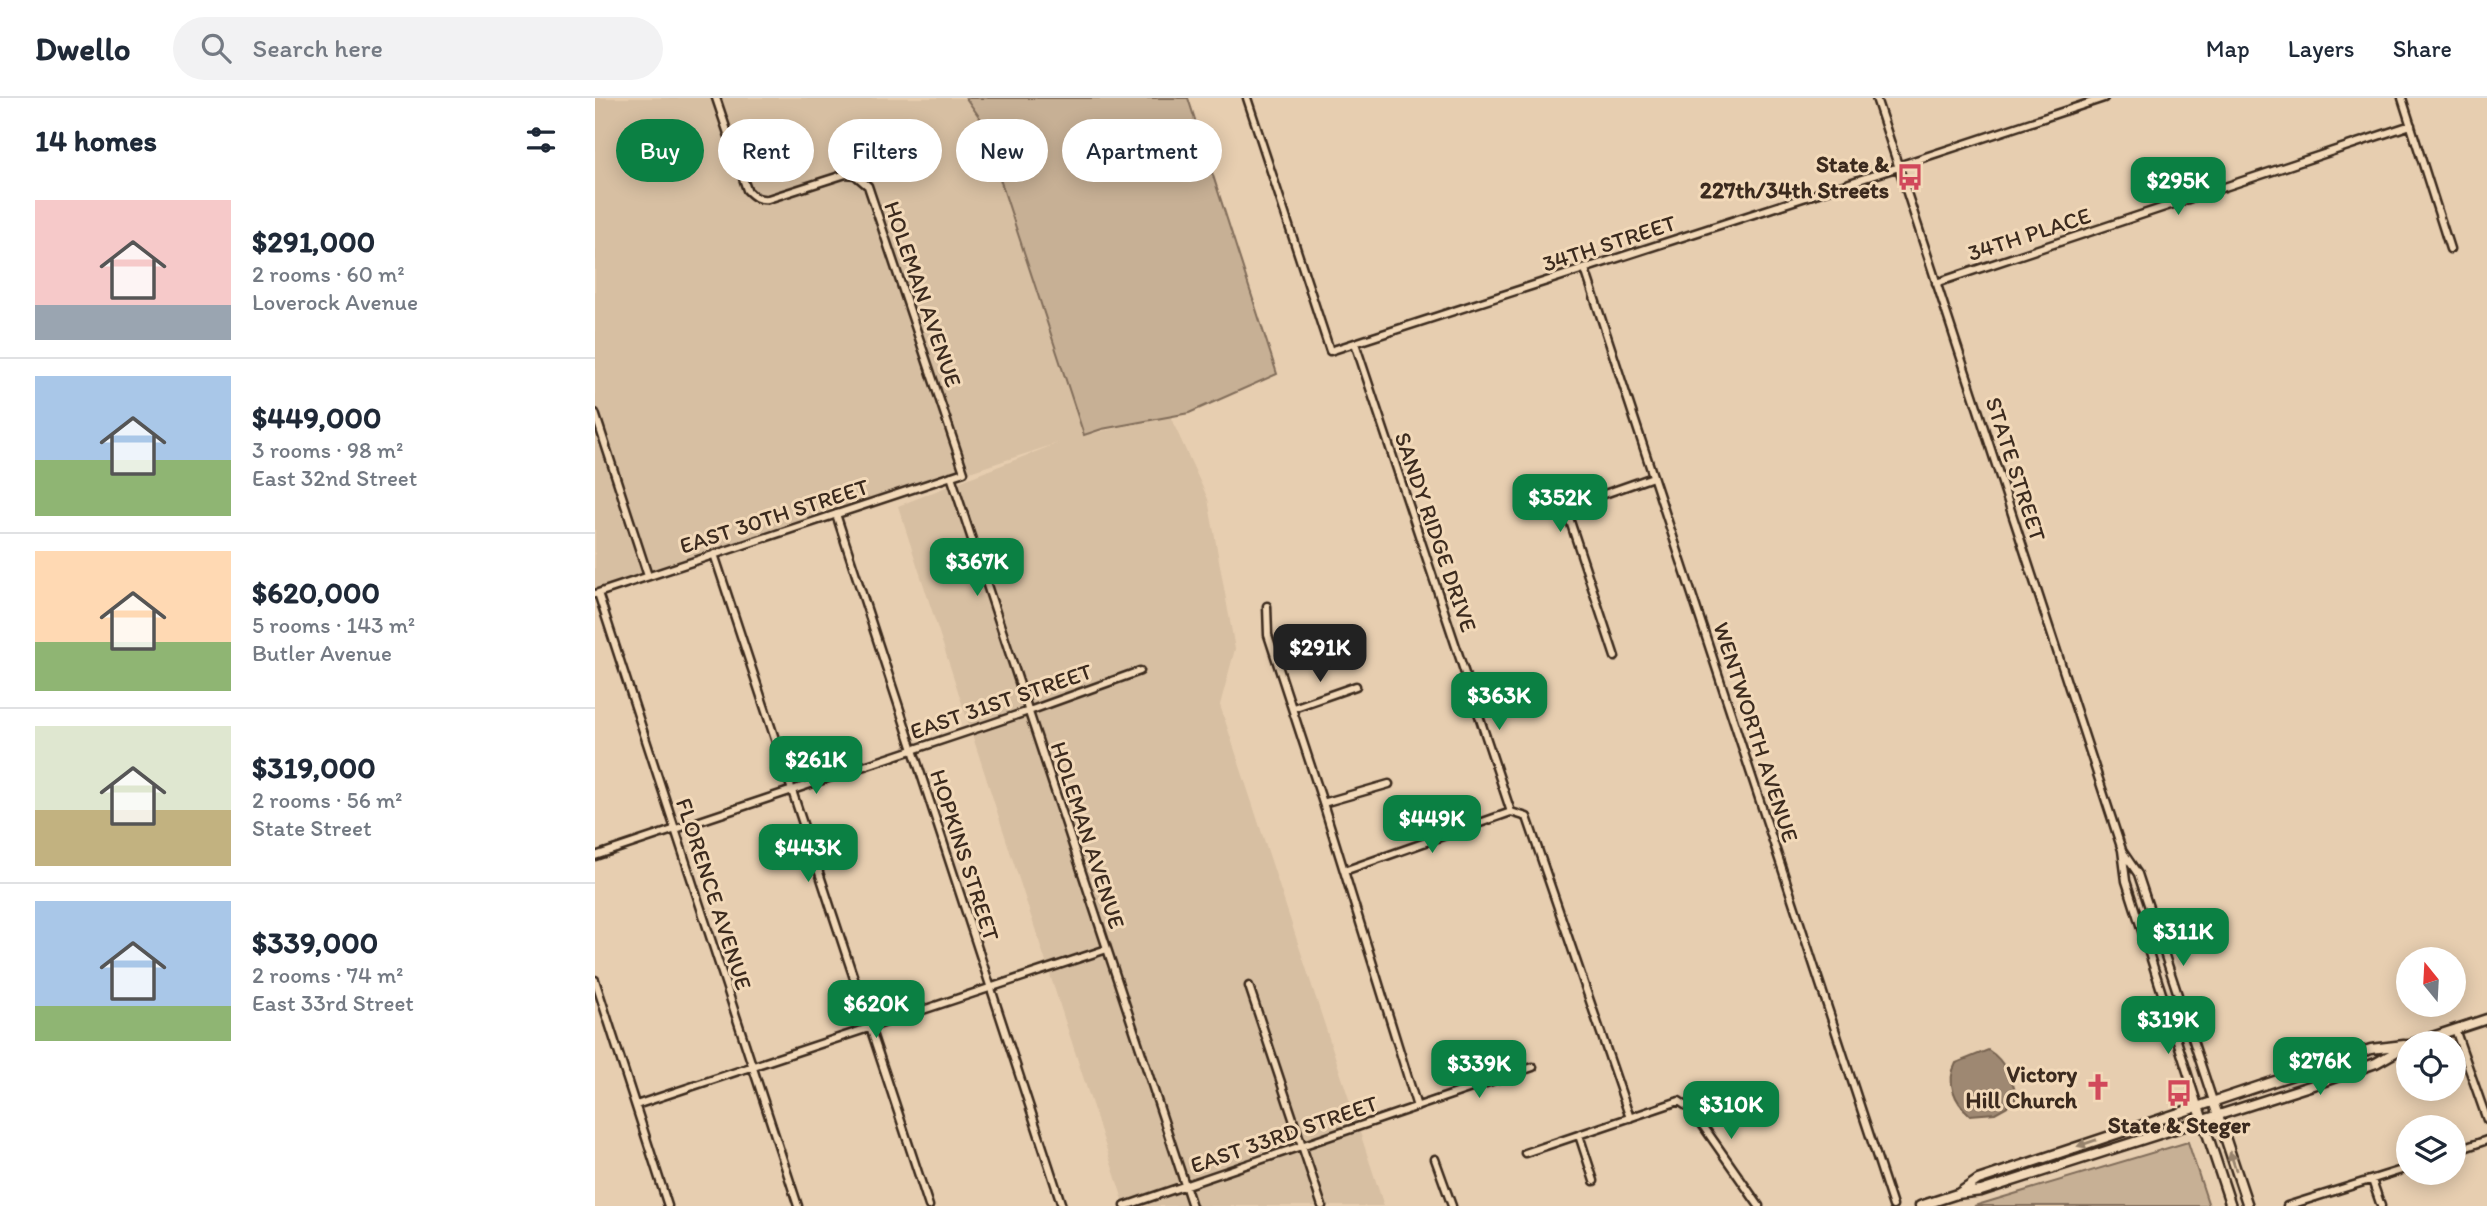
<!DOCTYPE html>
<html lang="en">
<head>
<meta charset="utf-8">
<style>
	:root { --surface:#fff; --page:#f2f2f3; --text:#1f2937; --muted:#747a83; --line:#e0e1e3; --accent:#0b8043 }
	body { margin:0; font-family:Itim,sans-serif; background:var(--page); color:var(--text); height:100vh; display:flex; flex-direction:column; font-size:26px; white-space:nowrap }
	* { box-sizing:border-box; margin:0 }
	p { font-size:23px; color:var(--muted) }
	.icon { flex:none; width:38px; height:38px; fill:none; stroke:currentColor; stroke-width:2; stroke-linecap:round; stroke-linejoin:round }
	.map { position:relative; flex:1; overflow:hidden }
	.sheet { display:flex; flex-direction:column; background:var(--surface); width:595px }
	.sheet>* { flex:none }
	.guide { position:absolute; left:21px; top:21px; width:665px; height:63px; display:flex; gap:14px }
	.needle { width:46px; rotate:342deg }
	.tools { position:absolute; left:1801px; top:849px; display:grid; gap:14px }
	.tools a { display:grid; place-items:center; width:70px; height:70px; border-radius:50%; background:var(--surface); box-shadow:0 4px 18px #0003; font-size:35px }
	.price { position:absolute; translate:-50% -60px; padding:0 16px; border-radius:14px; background:var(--accent); color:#fff; font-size:23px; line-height:46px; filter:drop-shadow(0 2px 4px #0008) }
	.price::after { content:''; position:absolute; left:50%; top:42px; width:21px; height:16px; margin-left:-10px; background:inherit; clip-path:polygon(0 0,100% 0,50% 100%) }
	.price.on { background:#222; color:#fff }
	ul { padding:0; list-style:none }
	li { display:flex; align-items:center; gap:21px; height:175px; padding:0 35px }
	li+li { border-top:2px solid var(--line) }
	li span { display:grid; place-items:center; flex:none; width:196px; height:140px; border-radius:0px; color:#555 }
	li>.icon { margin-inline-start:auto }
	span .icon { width:84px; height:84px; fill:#fffc; stroke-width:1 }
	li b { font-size:30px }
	h2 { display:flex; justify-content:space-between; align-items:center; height:84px; padding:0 35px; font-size:30px }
	.tag { padding:0 24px; border-radius:32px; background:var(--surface); box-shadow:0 4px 18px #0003; font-size:24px; line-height:63px }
	.tag.on { background:var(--accent); color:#fff }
	header { display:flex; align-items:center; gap:42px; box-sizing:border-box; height:98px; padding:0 35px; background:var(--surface); border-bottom:2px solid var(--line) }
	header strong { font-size:33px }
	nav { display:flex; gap:38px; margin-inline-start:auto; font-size:24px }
	.search { width:490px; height:63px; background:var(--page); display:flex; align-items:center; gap:18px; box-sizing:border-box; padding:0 24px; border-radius:38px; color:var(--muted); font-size:26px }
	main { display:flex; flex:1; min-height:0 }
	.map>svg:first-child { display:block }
	.built { fill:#d7bfa2 }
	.green { fill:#c7b095; stroke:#816d5a; stroke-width:2 }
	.water { fill:#9e8872; stroke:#766250; stroke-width:2 }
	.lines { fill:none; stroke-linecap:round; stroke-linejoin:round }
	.minor-casing { stroke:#3b2a1e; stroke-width:11 }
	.tertiary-casing { stroke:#3b2a1e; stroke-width:13 }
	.minor { stroke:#f2d9b9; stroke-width:6 }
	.tertiary { stroke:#f2d9b9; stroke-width:8 }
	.oneway { fill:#96826c }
	.labels { text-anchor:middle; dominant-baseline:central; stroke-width:6; stroke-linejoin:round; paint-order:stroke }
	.poi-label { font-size:23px; font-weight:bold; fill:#3b2a1e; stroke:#f2d9b9; text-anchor:end }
	.street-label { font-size:23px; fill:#3b2a1e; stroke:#f2d9b9 }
</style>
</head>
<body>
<header>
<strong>Dwello</strong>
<div class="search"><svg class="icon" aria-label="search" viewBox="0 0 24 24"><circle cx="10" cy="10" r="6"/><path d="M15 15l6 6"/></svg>Search here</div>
<nav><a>Map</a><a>Layers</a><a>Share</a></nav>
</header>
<main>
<section class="sheet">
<h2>14 homes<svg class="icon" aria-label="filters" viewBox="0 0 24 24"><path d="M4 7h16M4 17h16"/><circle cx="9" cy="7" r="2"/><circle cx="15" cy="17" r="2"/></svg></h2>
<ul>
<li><span style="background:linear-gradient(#f6c9c9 75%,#9aa5b1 0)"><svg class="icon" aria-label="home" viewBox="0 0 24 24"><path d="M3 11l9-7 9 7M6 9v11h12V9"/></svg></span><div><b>$291,000</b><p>2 rooms · 60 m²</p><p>Loverock Avenue</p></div></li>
<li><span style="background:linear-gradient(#a9c7e8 60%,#8fb573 0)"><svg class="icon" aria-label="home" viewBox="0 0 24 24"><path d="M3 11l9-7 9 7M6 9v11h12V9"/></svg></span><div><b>$449,000</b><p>3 rooms · 98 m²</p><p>East 32nd Street</p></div></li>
<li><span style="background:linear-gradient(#ffd9b3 65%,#8fb573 0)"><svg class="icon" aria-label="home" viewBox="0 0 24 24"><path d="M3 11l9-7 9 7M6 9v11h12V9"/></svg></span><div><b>$620,000</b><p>5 rooms · 143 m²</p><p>Butler Avenue</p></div></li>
<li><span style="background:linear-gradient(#dfe7d0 60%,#c2b280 0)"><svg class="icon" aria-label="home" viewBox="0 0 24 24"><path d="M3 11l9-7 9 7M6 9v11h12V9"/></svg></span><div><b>$319,000</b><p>2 rooms · 56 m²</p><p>State Street</p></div></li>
<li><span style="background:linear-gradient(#a9c7e8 75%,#8fb573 0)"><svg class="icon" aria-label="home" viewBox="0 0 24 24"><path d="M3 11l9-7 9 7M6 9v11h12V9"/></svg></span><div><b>$339,000</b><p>2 rooms · 74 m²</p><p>East 33rd Street</p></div></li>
</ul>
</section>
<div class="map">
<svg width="1892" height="1108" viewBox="0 0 1892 1108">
	<rect width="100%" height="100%" fill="#e7ceb0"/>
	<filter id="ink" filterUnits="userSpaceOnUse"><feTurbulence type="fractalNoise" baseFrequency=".0143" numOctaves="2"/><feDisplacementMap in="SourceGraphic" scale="14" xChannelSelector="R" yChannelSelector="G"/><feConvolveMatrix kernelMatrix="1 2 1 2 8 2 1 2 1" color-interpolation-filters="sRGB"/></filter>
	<g filter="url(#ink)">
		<!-- built -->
		<path class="built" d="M 0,0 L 371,0 L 385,20 L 490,337 L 575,318 L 613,401 L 640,551 L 625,607 L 789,1108 L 530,1108 L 303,408 L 463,345 L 0,497 Z"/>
		<!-- green -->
		<path class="green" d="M 371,0 L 593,0 L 682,276 L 594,315 L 507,331 L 489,337 L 385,20 Z
			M 1593,1044 L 1614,1108 L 1379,1108 Z"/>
		<!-- water -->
		<path class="water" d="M 1393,952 C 1409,962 1422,985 1420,1004 L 1400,1015 L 1375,1017 C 1359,1003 1351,984 1361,965 Z"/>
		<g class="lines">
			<defs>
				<path id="minor" d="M 652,0 L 735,253 L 1304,69
					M 1281,0 L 1527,752 L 1531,783 L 1603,1008
					M 1807,0 L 1855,151
					M 1303,68 L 1509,0
					M 990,171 L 1298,1108
					M 1341,185 L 1816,27
					M 760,245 L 916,714 L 932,719 L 1035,1020
					M 0,315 L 53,478
					M 356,378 L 597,1108
					M 241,416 L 467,1108
					M 119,456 L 334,1108
					M 3,495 L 203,1108
					M 0,496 L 369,374 L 273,88 L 260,77 L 251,76 L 173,101 C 163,102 159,99 152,92 L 121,0
					M 672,508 L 673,537 L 728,705 L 822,1009
					M 1020,559 L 973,417 L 978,407 L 1058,379
					M 698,610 L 761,588
					M 728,705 L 794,686
					M 1528,754 L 1543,776 L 1618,1003
					M 0,758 L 434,613 L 545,573
					M 749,773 L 916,714
					M 0,882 L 73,1108
					M 654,888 L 727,1108
					M 1860,931 L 1892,1022
					M 41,1007 L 512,851
					M 984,1037 L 999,1083
					M 1858,1054 L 1892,1042
					M 930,1055 L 1084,1003 L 1097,1012 L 1164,1108
					M 840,1061 L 857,1108
					M 1777,1082 L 1786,1108
					M 530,1108 L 938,969
					M 1692,1108 L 1813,1070"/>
				<path id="tertiary" d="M 1819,945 L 1892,921
					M 1618,1003 L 1653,1108
					M 1603,1008 L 1636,1108
					M 1364,1095 L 1383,1082 L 1776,951 L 1809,947
					M 1325,1108 L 1362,1096 L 1386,1093 L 1724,985 L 1781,965 L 1813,947"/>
			</defs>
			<!-- minor casing -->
			<use href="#minor" class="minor-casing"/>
			<!-- tertiary casing -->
			<use href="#tertiary" class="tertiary-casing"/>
			<!-- minor -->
			<use href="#minor" class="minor"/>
			<!-- tertiary -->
			<use href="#tertiary" class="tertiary"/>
		</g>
		<!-- one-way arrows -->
		<defs><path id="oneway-solid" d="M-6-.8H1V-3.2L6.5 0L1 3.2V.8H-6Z" transform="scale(1.75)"/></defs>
		<g class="oneway">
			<use href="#oneway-solid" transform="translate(1492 1045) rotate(161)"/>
			<use href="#oneway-solid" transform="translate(1638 1063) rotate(-108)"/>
		</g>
	</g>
	<!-- icons -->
	<defs>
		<symbol id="bus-bare" viewBox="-9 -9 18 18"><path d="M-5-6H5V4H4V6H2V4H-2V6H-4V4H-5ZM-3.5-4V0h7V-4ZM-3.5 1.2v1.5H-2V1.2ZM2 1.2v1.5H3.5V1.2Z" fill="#d1495b" stroke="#f2d9b9" stroke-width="2.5" paint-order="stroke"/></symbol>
		<symbol id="church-bare" viewBox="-9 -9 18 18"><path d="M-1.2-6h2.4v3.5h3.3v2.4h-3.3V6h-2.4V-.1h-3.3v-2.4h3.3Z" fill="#d1495b" stroke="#f2d9b9" stroke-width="2.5" paint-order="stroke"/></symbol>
	</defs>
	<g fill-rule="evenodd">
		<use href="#bus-bare" x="1296" y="60" width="38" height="38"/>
		<use href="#church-bare" x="1484" y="970" width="38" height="38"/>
		<use href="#bus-bare" x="1565" y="976" width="38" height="38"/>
	</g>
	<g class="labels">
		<!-- poi labels -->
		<g class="poi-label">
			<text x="1294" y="66">State &amp;<tspan x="1294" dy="26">227th/34th Streets</tspan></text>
			<text x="1482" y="976">Victory<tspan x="1482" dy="26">Hill Church</tspan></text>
			<text x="1584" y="1027" text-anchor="middle">State &amp; Steger</text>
		</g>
		<!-- street labels -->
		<g class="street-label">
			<text transform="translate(1434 136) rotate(-18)">34TH PLACE</text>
			<text transform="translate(1014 145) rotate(-18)">34TH STREET</text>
			<text transform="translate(328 196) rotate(71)">HOLEMAN AVENUE</text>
			<text transform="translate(1421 371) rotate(72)">STATE STREET</text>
			<text transform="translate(179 418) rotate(-18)">EAST 30TH STREET</text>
			<text transform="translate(841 434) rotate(71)">SANDY RIDGE DRIVE</text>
			<text transform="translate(406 603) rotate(-19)">EAST 31ST STREET</text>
			<text transform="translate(1161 634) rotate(72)">WENTWORTH AVENUE</text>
			<text transform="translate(493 737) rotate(72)">HOLEMAN AVENUE</text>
			<text transform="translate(370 757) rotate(72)">HOPKINS STREET</text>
			<text transform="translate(119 796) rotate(72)">FLORENCE AVENUE</text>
			<text transform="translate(689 1036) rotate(-19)">EAST 33RD STREET</text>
		</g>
	</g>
</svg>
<div class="tools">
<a><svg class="needle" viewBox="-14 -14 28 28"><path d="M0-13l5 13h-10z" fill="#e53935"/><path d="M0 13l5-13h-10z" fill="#747a83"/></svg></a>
<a><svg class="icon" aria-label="locate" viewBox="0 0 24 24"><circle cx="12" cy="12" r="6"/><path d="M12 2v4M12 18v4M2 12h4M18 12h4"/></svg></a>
<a><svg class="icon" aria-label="layers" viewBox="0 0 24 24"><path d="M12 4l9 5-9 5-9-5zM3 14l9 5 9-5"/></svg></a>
</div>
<b class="price" style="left:1583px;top:119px">$295K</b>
<b class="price" style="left:965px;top:436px">$352K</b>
<b class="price" style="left:382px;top:500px">$367K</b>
<b class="price on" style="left:725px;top:586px">$291K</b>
<b class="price" style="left:904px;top:634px">$363K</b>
<b class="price" style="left:221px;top:698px">$261K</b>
<b class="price" style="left:837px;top:757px">$449K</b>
<b class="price" style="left:213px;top:786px">$443K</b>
<b class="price" style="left:1588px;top:870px">$311K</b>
<b class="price" style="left:281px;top:942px">$620K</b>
<b class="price" style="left:1573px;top:958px">$319K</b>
<b class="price" style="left:1725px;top:999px">$276K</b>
<b class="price" style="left:884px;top:1002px">$339K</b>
<b class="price" style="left:1136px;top:1043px">$310K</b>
<div class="guide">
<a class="tag on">Buy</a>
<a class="tag">Rent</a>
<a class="tag">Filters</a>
<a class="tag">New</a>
<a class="tag">Apartment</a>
</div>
</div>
</main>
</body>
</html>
